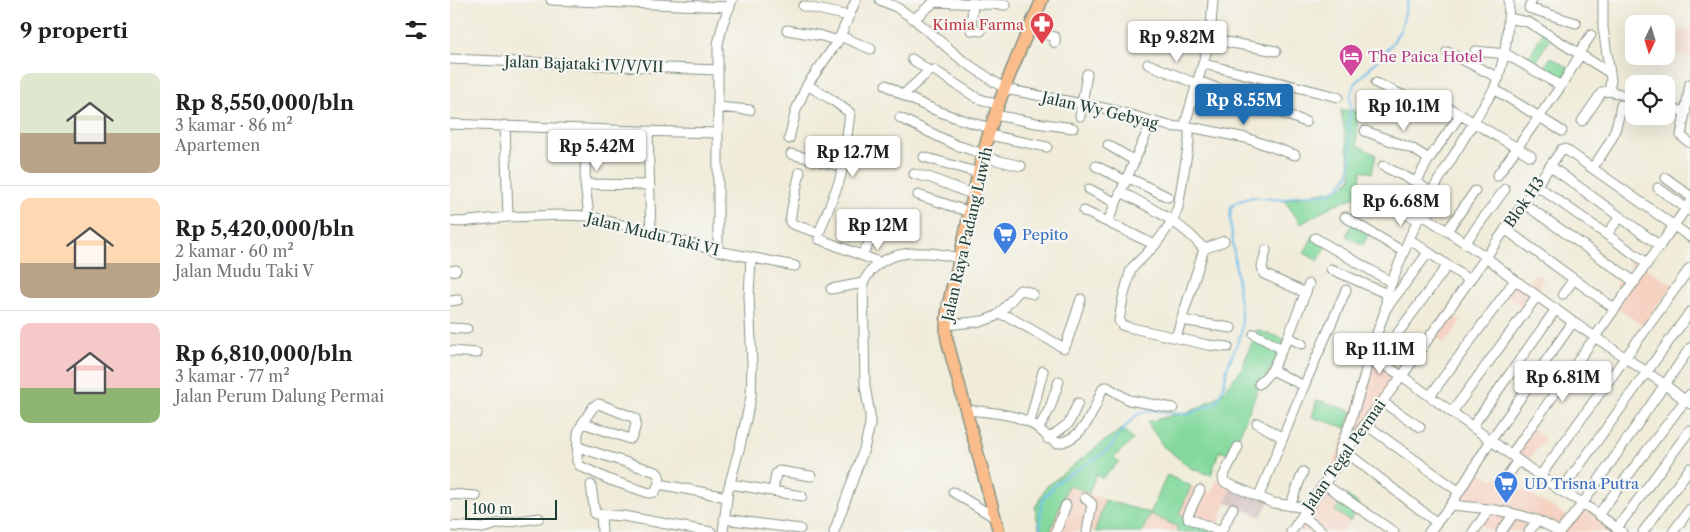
<!DOCTYPE html>
<html lang="id">
<head>
<meta charset="utf-8">
<style>
	:root { --surface:#fff; --page:#f6f6f6; --text:#202124; --muted:#757577; --line:#e0e0e0; --accent:#1f6fb2 }
	body { margin:0; font-family:"Libre Caslon Text",serif; background:var(--page); color:var(--text); height:100vh; display:flex; flex-direction:column; font-size:19px; white-space:nowrap }
	* { box-sizing:border-box; margin:0 }
	p { font-size:16px; color:var(--muted) }
	.icon { flex:none; width:28px; height:28px; fill:none; stroke:currentColor; stroke-width:2; stroke-linecap:round; stroke-linejoin:round }
	.map { position:relative; flex:1; overflow:hidden }
	.drawer { display:flex; flex-direction:column; background:var(--surface); width:450px }
	.drawer>* { flex:none }
	.needle { width:32px; rotate:184deg }
	.tools { position:absolute; left:1175px; top:15px; display:grid; gap:10px }
	.tools a { display:grid; place-items:center; width:50px; height:50px; border-radius:10px; background:var(--surface); box-shadow:0 5px 20px #0002; font-size:25px }
	.scale { position:absolute; left:15px; bottom:12px; width:92px; box-sizing:border-box; padding-left:5px; border:2px solid #1f3d34; border-top:0; font-size:14px; line-height:18px; white-space:nowrap; color:#1f3d34; -webkit-text-stroke:4px #f6f6f2; paint-order:stroke }
	.price { position:absolute; translate:-50% -42px; padding:0 11px; border-radius:5px; background:#fff; color:#222; font-size:16px; line-height:32px; filter:drop-shadow(0 1px 2px #0008) }
	.price::after { content:''; position:absolute; left:50%; top:30px; width:15px; height:11px; margin-left:-8px; background:inherit; clip-path:polygon(0 0,100% 0,50% 100%) }
	.price.active { background:var(--accent); color:#fff }
	ul { padding:0; list-style:none }
	li { display:flex; align-items:center; gap:15px; height:125px; padding:0 20px }
	li+li { border-top:1px solid var(--line) }
	li span { display:grid; place-items:center; flex:none; width:140px; height:100px; border-radius:10px; color:#555 }
	li>.icon { margin-inline-start:auto }
	span .icon { width:60px; height:60px; fill:#fffc; stroke-width:1 }
	li b { font-size:21px }
	h2 { display:flex; justify-content:space-between; align-items:center; height:60px; padding:0 20px; font-size:21px }
	main { display:flex; flex:1; min-height:0 }
	.map>svg:first-child { display:block }
	.built { fill:#f5d2c2 }
	.industrial { fill:#d1bfbd }
	.green { fill:#83d99d; stroke:#518b68 }
	.lines { fill:none; stroke-linecap:round; stroke-linejoin:round }
	.stream { stroke:#74bfed; stroke-width:2 }
	.minor-casing { stroke:#889486; stroke-width:11 }
	.major-casing { stroke:#889486; stroke-width:14 }
	.minor { stroke:#fff; stroke-width:9 }
	.major { stroke:#f9bc8a; stroke-width:11 }
	.labels { text-anchor:middle; dominant-baseline:central; stroke-width:4.5; stroke-linejoin:round; paint-order:stroke }
	.health-label { font-size:15px; fill:#be3a42; stroke:#f6f6f2; text-anchor:end }
	.hotel-label { font-size:15px; fill:#b23c85; stroke:#f6f6f2; text-anchor:start }
	.street-label { font-size:15px; fill:#1f3d34; stroke:#f6f6f2 }
	.shop-label { font-size:15px; fill:#366cbe; stroke:#f6f6f2; text-anchor:start }
</style>
</head>
<body>
<main>
<section class="drawer">
<h2>9 properti<svg class="icon" aria-label="filters" viewBox="0 0 24 24"><path d="M4 7h16M4 17h16"/><circle cx="9" cy="7" r="2"/><circle cx="15" cy="17" r="2"/></svg></h2>
<ul>
<li><span style="background:linear-gradient(#dfe7d0 60%,#b9a48a 0)"><svg class="icon" aria-label="home" viewBox="0 0 24 24"><path d="M3 11l9-7 9 7M6 9v11h12V9"/></svg></span><div><b>Rp 8,550,000/bln</b><p>3 kamar · 86 m²</p><p>Apartemen</p></div></li>
<li><span style="background:linear-gradient(#ffd9b3 65%,#b9a48a 0)"><svg class="icon" aria-label="home" viewBox="0 0 24 24"><path d="M3 11l9-7 9 7M6 9v11h12V9"/></svg></span><div><b>Rp 5,420,000/bln</b><p>2 kamar · 60 m²</p><p>Jalan Mudu Taki V</p></div></li>
<li><span style="background:linear-gradient(#f6c9c9 65%,#8fb573 0)"><svg class="icon" aria-label="home" viewBox="0 0 24 24"><path d="M3 11l9-7 9 7M6 9v11h12V9"/></svg></span><div><b>Rp 6,810,000/bln</b><p>3 kamar · 77 m²</p><p>Jalan Perum Dalung Permai</p></div></li>
</ul>
</section>
<div class="map">
<svg width="1240" height="532" viewBox="0 0 1240 532">
	<rect width="100%" height="100%" fill="#f6f6f2"/>
	<filter id="ink" filterUnits="userSpaceOnUse"><feTurbulence type="fractalNoise" baseFrequency=".02" numOctaves="2"/><feDisplacementMap in="SourceGraphic" scale="10" xChannelSelector="R" yChannelSelector="G"/><feConvolveMatrix kernelMatrix="1 2 1 2 8 2 1 2 1" color-interpolation-filters="sRGB"/></filter>
	<filter id="wash" filterUnits="userSpaceOnUse"><feTurbulence type="fractalNoise" baseFrequency=".0096" numOctaves="4" result="noise"/><feDisplacementMap in="SourceGraphic" scale="20" xChannelSelector="R" yChannelSelector="G"/><feGaussianBlur stdDeviation="1.12" result="paint"/><feColorMatrix in="noise" values="0 0 0 0 0 0 0 0 0 0 0 0 0 0 0 0 0 1.4 0 .05"/><feComposite in="paint" operator="in"/></filter>
	<g filter="url(#wash)">
		<rect width="100%" height="100%" fill="#f0ecd9"/>
		<!-- built -->
		<path class="built" d="M 1229,29 L 1240,29 L 1240,57 L 1226,54 Z
			M 1185,255 L 1194,266 L 1223,285 L 1193,326 L 1165,307 L 1174,294 L 1164,287 L 1172,276 L 1182,283 L 1190,271 L 1179,264 Z
			M 1085,273 L 1094,278 L 1074,308 L 1053,293 L 1065,277 L 1076,286 Z
			M 996,310 L 1011,321 L 995,343 L 979,332 Z
			M 920,352 L 950,374 L 877,482 L 896,495 L 885,511 L 900,521 L 892,532 L 872,532 L 867,529 L 864,532 L 839,532 L 876,482 L 897,428 Z
			M 1080,427 L 1095,438 L 1076,464 L 1061,454 Z
			M 1025,469 L 1043,480 L 1047,475 L 1119,517 L 1130,501 L 1173,532 L 1109,532 L 1084,518 L 1076,532 L 1043,532 L 1027,522 L 1038,506 L 1000,502 Z
			M 767,479 L 782,485 L 767,528 L 729,514 L 741,486 L 761,493 Z
			M 618,485 L 655,500 L 645,532 L 600,532 Z
			M 700,513 L 728,528 L 726,532 L 692,532 Z"/>
		<!-- industrial -->
		<path class="industrial" d="M 782,485 L 819,501 L 811,517 L 776,502 Z"/>
		<!-- green -->
		<path class="green" d="M 1094,30 L 1102,34 L 1084,66 L 1076,62 Z
			M 1101,57 L 1120,69 L 1112,79 L 1094,68 Z
			M 891,110 L 907,111 L 907,145 L 926,155 L 922,173 L 912,170 L 910,180 L 916,193 L 885,204 L 851,224 L 834,200 L 891,188 L 902,178 Z
			M 904,220 L 921,230 L 913,245 L 896,236 Z
			M 863,236 L 878,244 L 868,261 L 854,253 Z
			M 807,330 L 834,339 L 827,360 L 808,389 L 781,455 L 769,451 L 761,475 L 741,468 L 713,446 L 697,422 L 744,410 L 769,396 L 791,370 Z
			M 867,400 L 902,411 L 897,428 L 862,417 Z
			M 673,429 L 683,440 L 664,457 L 669,462 L 651,479 L 646,474 L 639,493 L 618,485 L 600,532 L 596,532 L 589,528 L 585,508 L 596,487 L 657,439 Z
			M 717,475 L 741,486 L 729,514 L 767,528 L 766,532 L 726,532 L 728,527 L 700,514 L 692,532 L 645,532 L 655,500 L 700,513 Z
			M 896,495 L 909,504 L 900,521 L 885,511 Z"/>
		<g class="lines">
			<!-- stream -->
			<path class="stream" d="M 590,532 L 591,506 L 595,496 L 610,480 L 650,456 L 659,449 L 676,426 L 688,414 L 704,410 L 715,413 L 739,414 L 764,404 L 768,400 L 774,385 L 777,368 L 791,334 L 792,322 L 780,218 L 781,207 L 785,203 L 801,197 L 834,200 L 845,196 L 880,193 L 889,187 L 898,176 L 901,163 L 900,134 L 898,122 L 901,111 L 900,99 L 901,94 L 904,85 L 941,45 L 951,29 L 958,0"/>
		</g>
	</g>
	<g filter="url(#ink)">
		<g class="lines">
			<defs>
				<path id="minor" d="M 101,0 L 280,7
					M 430,0 L 446,7 L 464,19 L 512,60 L 555,89 L 663,110 L 719,126 L 728,127 L 734,126 L 736,121 L 760,39 L 763,0
					M 1082,0 L 1079,8 L 1126,23
					M 1153,0 L 1153,28 L 1161,80 L 1159,91
					M 523,3 L 521,30 L 531,31
					M 353,6 L 399,16
					M 1058,18 L 1078,22 L 1160,73
					M 464,19 L 484,2 L 556,5
					M 337,30 L 372,36 L 388,41
					M 579,30 L 605,37 L 605,43
					M 390,36 L 421,49
					M 760,39 L 826,51
					M 1025,51 L 1056,54 L 1111,86
					M 997,52 L 1049,78
					M 1128,54 L 1141,35
					M 0,59 L 267,70
					M 462,59 L 479,71 L 484,70 L 527,98 L 548,105
					M 698,64 L 747,84
					M 754,64 L 888,97
					M 748,81 L 856,122
					M 926,83 C 944,91 962,101 982,106 C 987,107 992,105 997,107 L 1081,156
					M 1240,84 L 1231,136 L 1240,143
					M 357,85 L 381,99 L 400,113 L 393,167 L 389,182 L 369,233 L 369,239 L 429,262
					M 436,85 C 468,105 505,119 541,128
					M 1044,89 L 1112,131
					M 453,95 L 479,71
					M 743,97 L 771,106
					M 267,107 L 300,110
					M 1216,107 L 1236,112
					M 545,115 L 586,123 L 623,128
					M 630,116 L 637,74
					M 450,118 L 506,145 L 534,154
					M 1132,121 L 1152,92 L 1159,91 L 1184,98
					M 0,124 L 189,131 L 267,133
					M 55,125 L 58,217
					M 735,126 L 796,138 L 845,155
					M 739,127 L 739,142 L 728,207 L 723,220 L 705,245 L 681,269 L 673,298 L 669,321 L 672,325 L 678,327 L 758,345 L 778,347
					M 136,129 L 135,184 L 139,216
					M 915,131 L 963,149 L 979,159
					M 198,132 L 201,233
					M 539,135 L 597,147
					M 339,139 L 346,110 L 357,85 L 388,41 L 406,0
					M 658,145 L 685,161
					M 341,154 L 393,167
					M 474,157 L 529,173
					M 533,157 L 571,166
					M 646,166 L 676,181
					M 933,166 L 966,182 L 981,192
					M 1100,166 L 1210,246
					M 1143,167 C 1160,143 1166,136 1171,105
					M 350,172 L 342,208 L 340,222 L 342,224 L 369,233
					M 464,174 L 481,178 L 524,195
					M 1047,176 L 1111,86 L 1130,55
					M 677,177 L 718,197
					M 1216,178 L 1240,196
					M 966,182 L 979,159 L 1010,115
					M 135,184 L 200,185
					M 1086,185 L 1197,263
					M 1208,188 L 1240,211
					M 639,189 L 666,203
					M 671,192 C 701,208 731,222 754,249 L 726,337
					M 915,192 L 967,220
					M 468,195 L 520,212
					M 1073,203 L 1185,282
					M 634,211 L 705,245
					M 970,213 L 1036,257 L 1065,280 L 1123,322 L 1214,384 L 1240,404
					M 895,217 L 954,252
					M 0,221 L 10,222 L 58,217 L 110,215 L 139,216 L 268,251 L 345,266
					M 658,221 L 702,121
					M 1055,229 L 1165,309
					M 997,231 L 1025,191
					M 1157,234 L 1170,217
					M 865,238 L 941,282
					M 959,239 L 1019,280
					M 1015,243 L 1055,189
					M 754,249 L 774,241
					M 816,250 L 812,267 L 814,274 L 856,293
					M 268,251 L 268,44 L 273,23 L 282,0
					M 411,255 L 426,233
					M 881,269 L 937,294
					M 0,271 L 6,270
					M 381,289 L 413,283
					M 1113,294 L 1124,279
					M 0,301 L 8,300
					M 935,310 L 978,253
					M 549,314 L 559,317 L 614,348 L 616,345 L 631,299
					M 731,320 L 781,328
					M 496,325 L 533,321 L 544,317 L 549,314 L 570,290 L 576,291 L 583,294
					M 0,328 L 17,329
					M 804,334 L 832,349
					M 838,337 L 852,344
					M 0,351 L 27,353
					M 919,355 L 952,376 L 1061,455 L 1111,491 L 1133,503 L 1172,532
					M 928,360 L 997,266
					M 809,384 L 822,370
					M 854,386 L 822,370 L 838,337 L 859,284
					M 980,396 L 1065,280
					M 932,402 L 970,427
					M 516,410 C 536,412 560,413 579,422 C 590,427 596,438 607,443 C 625,441 637,425 644,409 C 648,402 649,394 654,387 L 657,387 L 679,400 L 723,408
					M 1002,412 L 1087,296
					M 580,422 L 593,371
					M 807,423 L 833,438
					M 915,424 L 1008,491
					M 1022,427 L 1106,309
					M 589,428 L 600,408 L 609,381
					M 598,439 L 619,423 L 628,403
					M 128,447 L 206,472 C 213,477 208,486 205,492 L 199,493 L 160,480 L 130,466 L 127,461 L 128,433 C 131,423 138,415 144,406 L 149,404 L 185,418 C 187,423 184,435 180,439 L 133,423
					M 788,447 L 773,477 L 774,482 L 823,503 L 857,508
					M 896,452 L 986,522
					M 1061,455 L 1240,203
					M 888,463 L 889,452 L 901,420 L 914,378 L 919,355 L 935,311 L 937,294 L 959,239 L 979,196 L 1044,89 C 1056,58 1058,33 1059,0
					M 1090,476 L 1240,268
					M 1057,477 L 1068,460
					M 209,484 L 277,497
					M 280,484 L 352,496
					M 874,484 L 944,532
					M 141,485 L 145,514 L 173,516 L 261,532
					M 750,490 L 738,515 L 738,518 L 771,532
					M 323,491 L 326,474 L 329,471 L 361,476
					M 1111,491 L 1240,312
					M 503,492 L 544,517
					M 0,494 L 26,496
					M 809,496 L 854,386 L 896,290
					M 635,498 L 642,504 L 637,532
					M 1001,505 C 1035,508 1080,512 1109,532
					M 840,506 L 853,472
					M 151,514 L 152,532
					M 1148,515 L 1240,394
					M 852,516 L 873,532
					M 274,519 L 350,529
					M 0,526 L 33,528 L 47,524 L 89,518
					M 1167,528 L 1240,430
					M 273,532 L 278,490 L 290,446 L 301,397 L 302,365 L 299,296 L 301,258
					M 384,532 L 414,449 L 420,425 L 420,415 L 415,386 L 413,283 C 431,246 475,250 510,258
					M 606,532 L 616,505
					M 771,532 L 783,508
					M 841,532 L 915,424 L 952,376 L 1112,149 L 1115,149 L 1240,237
					M 979,532 L 1001,505 L 1041,440 L 1123,322
					M 1023,532 L 1039,510
					M 1051,532 L 1063,515
					M 1079,532 L 1087,520
					M 1110,532 L 1133,503 L 1240,348
					M 1193,532 L 1240,468
					M 1223,532 L 1240,509"/>
				<path id="major" d="M 549,532 L 497,340 C 493,312 504,284 510,257 C 521,207 530,155 548,106 C 561,70 576,35 592,0"/>
			</defs>
			<!-- minor casing -->
			<use href="#minor" class="minor-casing"/>
			<!-- major casing -->
			<use href="#major" class="major-casing"/>
			<!-- minor -->
			<use href="#minor" class="minor"/>
			<!-- major -->
			<use href="#major" class="major"/>
		</g>
	</g>
	<!-- icons -->
	<defs>
		<symbol id="pharmacy-pin" viewBox="-11 -11 22 30"><path d="M0 17L-7.5 6A9.5 9.5 0 1 1 7.5 6Z" fill="#e0444e" stroke="#f6f6f2"/><path d="M-2-6h4v4h4v4h-4v4h-4v-4h-4v-4h4Z" fill="#fff"/></symbol>
		<symbol id="hotel-pin" viewBox="-11 -11 22 30"><path d="M0 17L-7.5 6A9.5 9.5 0 1 1 7.5 6Z" fill="#d1479c" stroke="#f6f6f2"/><path d="M-6-4.5h1.5V1H6V5H4.5V3h-9V5H-6ZM-4 0a1.8 1.8 0 1 1 3.6 0ZM.5 0V-2.5h3Q6-2.5 6 0Z" fill="#fff"/></symbol>
		<symbol id="supermarket-pin" viewBox="-11 -11 22 30"><path d="M0 17L-7.5 6A9.5 9.5 0 1 1 7.5 6Z" fill="#3f7fe0" stroke="#f6f6f2"/><path d="M-6-5.5h2.5l.6 2H6L4.5 2H-2.5L-4.4-4H-6ZM-1.5 3.2a1.3 1.3 0 1 0 .1 0ZM3 3.2a1.3 1.3 0 1 0 .1 0Z" fill="#fff"/></symbol>
	</defs>
	<g fill-rule="evenodd">
		<use href="#pharmacy-pin" x="578" y="10" width="28" height="38"/>
		<use href="#hotel-pin" x="887" y="42" width="28" height="38"/>
		<use href="#supermarket-pin" x="541" y="220" width="28" height="38"/>
		<use href="#supermarket-pin" x="1042" y="469" width="28" height="38"/>
	</g>
	<g class="labels">
		<!-- health labels -->
		<g class="health-label">
			<text x="574" y="24">Kimia Farma</text>
		</g>
		<!-- hotel labels -->
		<g class="hotel-label">
			<text x="918" y="56">The Paica Hotel</text>
		</g>
		<!-- street labels -->
		<g class="street-label">
			<text transform="translate(134 64) rotate(2)">Jalan Bajataki IV/V/VII</text>
			<text transform="translate(650 110) rotate(13)">Jalan Wy Gebyag</text>
			<text transform="translate(1074 202) rotate(-55)">Blok H3</text>
			<text transform="translate(203 234) rotate(14)">Jalan Mudu Taki VI</text>
			<text transform="translate(517 234) rotate(-77)">Jalan Raya Padang Luwih</text>
			<text transform="translate(894 455) rotate(-55)">Jalan Tegal Permai</text>
		</g>
		<!-- shop labels -->
		<g class="shop-label">
			<text x="572" y="234">Pepito</text>
			<text x="1074" y="483">UD Trisna Putra</text>
		</g>
	</g>
</svg>
<div class="tools">
<a><svg class="needle" viewBox="-14 -14 28 28"><path d="M0-13l5 13h-10z" fill="#e53935"/><path d="M0 13l5-13h-10z" fill="#757577"/></svg></a>
<a><svg class="icon" aria-label="locate" viewBox="0 0 24 24"><circle cx="12" cy="12" r="6"/><path d="M12 2v4M12 18v4M2 12h4M18 12h4"/></svg></a>
</div>
<div class="scale">100 m</div>
<b class="price" style="left:727px;top:63px">Rp 9.82M</b>
<b class="price active" style="left:794px;top:126px">Rp 8.55M</b>
<b class="price" style="left:954px;top:132px">Rp 10.1M</b>
<b class="price" style="left:147px;top:172px">Rp 5.42M</b>
<b class="price" style="left:403px;top:178px">Rp 12.7M</b>
<b class="price" style="left:951px;top:227px">Rp 6.68M</b>
<b class="price" style="left:428px;top:251px">Rp 12M</b>
<b class="price" style="left:930px;top:375px">Rp 11.1M</b>
<b class="price" style="left:1113px;top:403px">Rp 6.81M</b>
</div>
</main>
</body>
</html>
